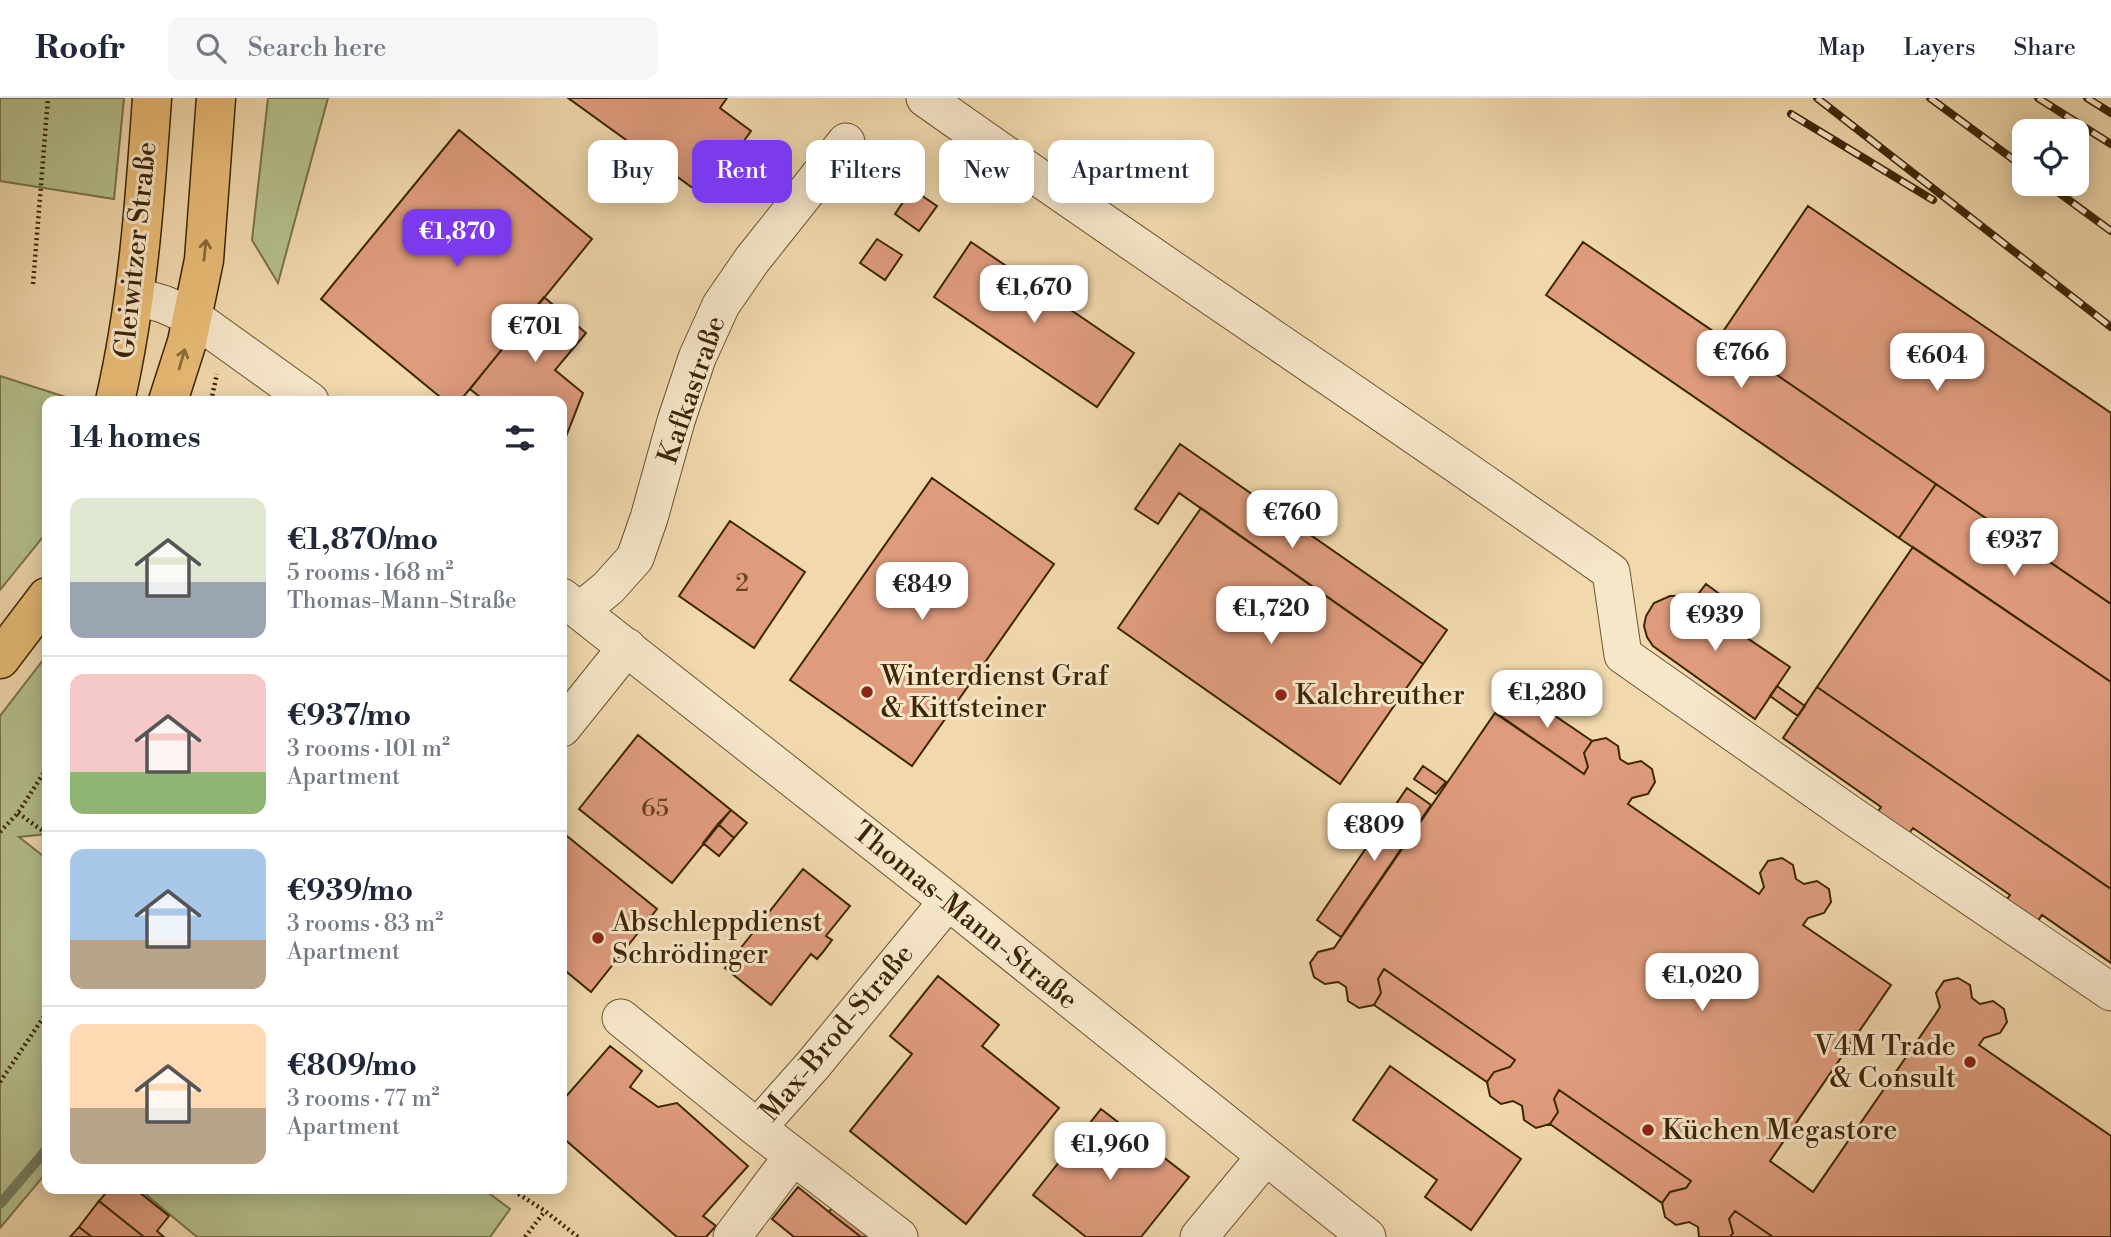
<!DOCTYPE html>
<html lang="en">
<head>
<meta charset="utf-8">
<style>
	:root { --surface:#fff; --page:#f6f6f7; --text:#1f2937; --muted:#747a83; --line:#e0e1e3; --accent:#7c3aed }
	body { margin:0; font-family:"Libre Bodoni",serif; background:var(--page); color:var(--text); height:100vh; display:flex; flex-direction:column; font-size:26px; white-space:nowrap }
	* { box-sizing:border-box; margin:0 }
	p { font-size:23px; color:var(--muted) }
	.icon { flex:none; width:38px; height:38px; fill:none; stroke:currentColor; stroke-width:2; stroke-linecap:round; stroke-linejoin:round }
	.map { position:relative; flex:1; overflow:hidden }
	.drawer { position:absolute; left:42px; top:298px; width:525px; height:798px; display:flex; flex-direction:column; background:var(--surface); border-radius:14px; box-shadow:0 4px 18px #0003 }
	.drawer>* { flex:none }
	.top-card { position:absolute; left:588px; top:42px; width:665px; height:63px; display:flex; gap:14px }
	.fabs { position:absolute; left:2012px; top:21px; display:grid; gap:14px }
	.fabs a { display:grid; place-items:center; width:77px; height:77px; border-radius:14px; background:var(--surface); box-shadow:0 4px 18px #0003; font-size:35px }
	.price { position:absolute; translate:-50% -60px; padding:0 16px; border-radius:14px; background:#fff; color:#222; font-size:23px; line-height:46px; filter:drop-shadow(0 2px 4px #0008) }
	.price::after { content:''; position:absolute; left:50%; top:42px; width:21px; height:16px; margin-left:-10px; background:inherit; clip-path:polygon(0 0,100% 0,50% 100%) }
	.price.on { background:var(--accent); color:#fff }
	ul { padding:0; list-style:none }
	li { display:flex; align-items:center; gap:21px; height:175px; padding:0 28px }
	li+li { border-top:2px solid var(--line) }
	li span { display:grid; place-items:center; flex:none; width:196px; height:140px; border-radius:14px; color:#555 }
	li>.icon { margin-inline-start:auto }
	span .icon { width:84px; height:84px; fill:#fffc; stroke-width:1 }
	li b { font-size:30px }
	h2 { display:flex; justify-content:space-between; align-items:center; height:84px; padding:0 28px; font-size:30px }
	.tag { padding:0 24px; border-radius:14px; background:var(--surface); box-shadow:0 4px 18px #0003; font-size:24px; line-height:63px }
	.tag.on { background:var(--accent); color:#fff }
	header { display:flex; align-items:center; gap:42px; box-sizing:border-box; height:98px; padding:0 35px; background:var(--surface); border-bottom:2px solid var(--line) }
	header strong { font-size:33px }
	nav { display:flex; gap:38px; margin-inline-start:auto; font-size:24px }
	.search { width:490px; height:63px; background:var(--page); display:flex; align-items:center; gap:18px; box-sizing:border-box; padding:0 24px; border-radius:14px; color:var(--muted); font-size:26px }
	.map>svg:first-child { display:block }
	.green { fill:#b5c08e; stroke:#79734a; stroke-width:2 }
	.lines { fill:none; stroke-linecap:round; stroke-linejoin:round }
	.stream { stroke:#757f66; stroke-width:10 }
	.building { fill:#df9c7d; stroke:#3d2605; stroke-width:2 }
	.minor-casing { stroke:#6a532f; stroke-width:39 }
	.major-casing { stroke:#3d2605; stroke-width:41 }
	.path { stroke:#3d2605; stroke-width:4.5; stroke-dasharray:2 3.5; stroke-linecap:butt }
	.minor { stroke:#f6e6ca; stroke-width:37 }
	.major { stroke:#e8bc76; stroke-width:38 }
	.rail-casing { stroke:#3d2605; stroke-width:8 }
	.rail { stroke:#f6e6ca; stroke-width:5; stroke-dasharray:16; stroke-linecap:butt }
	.oneway { stroke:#8a6a38 }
	.poi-dot { fill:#8f2418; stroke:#f6e6ca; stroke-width:2.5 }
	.labels { text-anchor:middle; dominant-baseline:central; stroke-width:6; stroke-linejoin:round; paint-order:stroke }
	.number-label { font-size:24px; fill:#664423 }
	.street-label { font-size:28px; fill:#3d2605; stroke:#f6e6ca }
	.poi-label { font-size:28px; fill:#3d2605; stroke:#f6e6ca; text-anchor:start }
</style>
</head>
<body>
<header>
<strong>Roofr</strong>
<div class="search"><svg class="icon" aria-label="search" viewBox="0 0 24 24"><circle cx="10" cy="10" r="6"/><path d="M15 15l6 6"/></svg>Search here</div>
<nav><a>Map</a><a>Layers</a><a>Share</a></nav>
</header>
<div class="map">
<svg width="2111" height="1139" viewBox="0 0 2111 1139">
	<rect width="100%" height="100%" fill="#f1d9ad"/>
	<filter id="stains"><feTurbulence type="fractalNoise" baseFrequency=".00286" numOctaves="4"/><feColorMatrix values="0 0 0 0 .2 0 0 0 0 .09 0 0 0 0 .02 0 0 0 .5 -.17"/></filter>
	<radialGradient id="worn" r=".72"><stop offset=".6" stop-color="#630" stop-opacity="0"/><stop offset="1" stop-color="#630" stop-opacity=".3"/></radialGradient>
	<!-- green -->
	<path class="green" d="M 0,0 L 124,0 L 114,101 L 0,83 Z
		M 268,0 L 328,0 L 278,185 L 252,142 Z
		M 0,278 L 78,303 L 47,303 L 47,434 L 0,492 Z
		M 47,557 L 47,736 L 19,739 L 47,761 L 47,1074 L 0,1130 L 0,618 Z
		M 138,1090 L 482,1090 L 510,1111 L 490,1139 L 197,1139 Z"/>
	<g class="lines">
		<!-- stream -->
		<path class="stream" d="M 0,1106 L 47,1051"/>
	</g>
	<!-- building -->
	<path class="building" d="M 568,0 L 727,0 L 720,10 L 751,33 L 704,98 Z
		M 459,32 L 592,141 L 460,303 L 445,303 L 321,201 Z
		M 912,91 L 937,108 L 919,133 L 895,116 Z
		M 1808,108 L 2111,315 L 2111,506 L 1720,238 Z
		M 877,141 L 902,157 L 885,182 L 860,165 Z
		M 971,144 L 1134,255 L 1097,309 L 934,199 Z
		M 1583,144 L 1936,386 L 1899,440 L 1546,197 Z
		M 544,199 L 586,235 L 555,272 L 583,295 L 562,349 L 562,303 L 485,303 L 470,291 Z
		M 1180,346 L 1447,532 L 1423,566 L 1179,395 L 1158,426 L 1135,411 Z
		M 932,380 L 1054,466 L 912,668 L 790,582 Z
		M 1936,386 L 2111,506 L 2111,584 L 1899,440 Z
		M 1201,410 L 1423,566 L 1340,686 L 1118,530 Z
		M 730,423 L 805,474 L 754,550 L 679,498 Z
		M 1913,449 L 2111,584 L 2111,791 L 1817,589 Z
		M 1706,486 L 1737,509 L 1729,521 L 1724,517 L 1720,523 L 1705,511 L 1708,507 L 1696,499 Z
		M 1670,498 L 1681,498 L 1692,503 L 1790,569 L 1755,621 L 1653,548 L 1647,539 L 1644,528 L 1646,518 L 1654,505 Z
		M 1777,588 L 1805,608 L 1798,618 L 1770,598 Z
		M 1817,589 L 2111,791 L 2111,865 L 2042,817 L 2033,830 L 2001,809 L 2010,797 L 1913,730 L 1904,742 L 1873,721 L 1881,709 L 1783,640 Z
		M 1517,592 L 1592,643 L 1584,655 L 1588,669 L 1584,676 L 1499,617 Z
		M 1495,615 L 1584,676 L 1588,669 L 1584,655 L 1592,643 L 1606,640 L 1618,648 L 1620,661 L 1628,666 L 1641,663 L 1652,671 L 1655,684 L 1648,696 L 1632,700 L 1628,706 L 1759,796 L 1764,789 L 1760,775 L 1768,763 L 1782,760 L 1793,767 L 1796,781 L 1804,786 L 1817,783 L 1829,791 L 1831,804 L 1824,815 L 1808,820 L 1803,827 L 1891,887 L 1770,1063 L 1813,1094 L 1935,917 L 1940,909 L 1936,895 L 1944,883 L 1958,880 L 1970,887 L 1972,900 L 1980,906 L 1993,903 L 2004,911 L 2007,924 L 2000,935 L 1984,940 L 1979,947 L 2111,1038 L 2111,1139 L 1773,1139 L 1735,1113 L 1729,1121 L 1733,1135 L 1730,1139 L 1699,1139 L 1698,1129 L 1689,1124 L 1676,1127 L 1665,1119 L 1662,1105 L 1670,1094 L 1686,1090 L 1691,1083 L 1559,992 L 1554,1001 L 1558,1014 L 1550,1026 L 1536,1030 L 1524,1022 L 1522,1008 L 1513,1003 L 1501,1006 L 1490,998 L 1487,984 L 1494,974 L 1510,969 L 1515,962 L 1384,871 L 1378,881 L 1381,895 L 1374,907 L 1359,910 L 1348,903 L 1346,889 L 1338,884 L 1325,886 L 1314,879 L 1310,865 L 1318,854 L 1334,850 Z
		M 638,637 L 731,712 L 672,785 L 579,711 Z
		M 1423,668 L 1446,684 L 1436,696 L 1414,681 Z
		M 1407,690 L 1431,707 L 1341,839 L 1317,822 Z
		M 731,712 L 747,725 L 734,740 L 718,726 Z
		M 718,726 L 734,740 L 719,758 L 703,745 Z
		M 562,734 L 657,811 L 591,894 L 562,870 Z
		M 803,771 L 850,808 L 826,838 L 832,842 L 823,854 L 817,861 L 811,856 L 771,907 L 725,870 Z
		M 1384,871 L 1515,962 L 1510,969 L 1494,974 L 1487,984 L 1374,907 L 1381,895 L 1378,881 Z
		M 938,878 L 999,927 L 982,948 L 1059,1010 L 966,1126 L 850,1033 L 912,956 L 890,938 Z
		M 610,948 L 642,973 L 630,989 L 658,1009 L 677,1005 L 748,1068 L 703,1118 L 716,1128 L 706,1139 L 677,1139 L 562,1039 L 562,1003 Z
		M 1390,968 L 1521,1061 L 1471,1132 L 1425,1099 L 1437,1082 L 1353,1022 Z
		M 1559,992 L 1691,1083 L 1686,1090 L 1670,1094 L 1662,1105 L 1550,1026 L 1558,1014 L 1554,1001 Z
		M 1101,1011 L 1189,1079 L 1141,1139 L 1086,1139 L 1033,1097 Z
		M 798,1089 L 829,1114 L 861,1139 L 794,1139 L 772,1121 Z
		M 110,1090 L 134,1090 L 169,1118 L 157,1133 L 164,1139 L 144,1139 L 99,1103 Z
		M 838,1102 L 884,1139 L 861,1139 L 829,1114 Z
		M 99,1103 L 144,1139 L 92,1139 L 79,1129 Z
		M 1735,1113 L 1773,1139 L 1730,1139 L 1733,1135 L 1729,1121 Z
		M 79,1129 L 92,1139 L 70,1139 Z"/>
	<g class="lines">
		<defs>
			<path id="minor" d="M 925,0 C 1152,161 1384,313 1611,474 L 1623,557 L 1851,717 L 2111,894
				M 135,198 L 163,206 L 193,219 L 310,303
				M 562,499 L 948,803 L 1367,1139
				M 580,513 L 608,490 L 635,460 L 649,420 L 676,323 L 697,260 L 721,207 L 752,162 L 846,44
				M 562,630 L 627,549
				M 621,920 L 757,1030 L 813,967 L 948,803
				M 757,1030 L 899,1139
				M 732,1139 L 793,1058
				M 1199,1139 L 1266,1058"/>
			<path id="major" d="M 115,303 C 138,203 145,102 152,0
				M 168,303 L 187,244 L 204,162 L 216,0
				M 0,561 L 47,499"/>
		</defs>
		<!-- minor casing -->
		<use href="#minor" class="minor-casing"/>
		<!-- major casing -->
		<use href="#major" class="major-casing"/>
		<!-- path -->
		<path class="path" d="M 33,186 L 48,0
			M 211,303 L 217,276
			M 18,715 L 47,736
			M 0,734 L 18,715 L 47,670
			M 0,984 L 47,914
			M 509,1090 L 545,1113 L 578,1139
			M 525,1139 L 545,1113"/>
		<!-- minor -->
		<use href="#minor" class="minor"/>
		<!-- major -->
		<use href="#major" class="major"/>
		<defs>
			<path id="rail" d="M 1817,0 L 2111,229
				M 1930,0 L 2025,70
				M 2038,0 L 2111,46
				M 2087,0 L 2111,15
				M 1791,16 L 1933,102
				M 2047,86 L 2111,133"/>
		</defs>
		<!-- rail casing -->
		<use href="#rail" class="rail-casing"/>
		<!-- rail -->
		<use href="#rail" class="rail"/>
	</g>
	<!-- one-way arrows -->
	<defs><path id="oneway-shaft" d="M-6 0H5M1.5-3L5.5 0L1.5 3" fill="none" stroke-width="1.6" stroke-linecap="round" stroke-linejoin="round" transform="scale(1.75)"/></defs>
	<g class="oneway">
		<use href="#oneway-shaft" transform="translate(205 152) rotate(-84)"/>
		<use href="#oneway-shaft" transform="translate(182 261) rotate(-74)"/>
	</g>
	<!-- markers -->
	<g class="poi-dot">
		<circle cx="867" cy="594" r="7"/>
		<circle cx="1281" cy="597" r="7"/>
		<circle cx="598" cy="840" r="7"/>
		<circle cx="1970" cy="964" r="7"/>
		<circle cx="1648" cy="1032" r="7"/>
	</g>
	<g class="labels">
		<!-- number labels -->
		<g class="number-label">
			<text x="742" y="486">2</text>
			<text x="655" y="711">65</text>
		</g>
		<!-- street labels -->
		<g class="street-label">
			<text transform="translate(136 152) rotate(-84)">Gleiwitzer Straße</text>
			<text transform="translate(692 292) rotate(-71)">Kafkastraße</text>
			<text transform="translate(965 818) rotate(39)">Thomas-Mann-Straße</text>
			<text transform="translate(837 935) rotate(-50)">Max-Brod-Straße</text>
		</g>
		<!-- poi labels -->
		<g class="poi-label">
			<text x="881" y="578">Winterdienst Graf<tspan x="881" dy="32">&amp; Kittsteiner</tspan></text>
			<text x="1295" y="597">Kalchreuther</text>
			<text x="612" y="824">Abschleppdienst<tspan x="612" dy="32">Schrödinger</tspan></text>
			<text x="1956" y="948" text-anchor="end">V4M Trade<tspan x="1956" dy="32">&amp; Consult</tspan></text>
			<text x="1662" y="1032">Küchen Megastore</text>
		</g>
	</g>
	<rect width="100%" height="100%" filter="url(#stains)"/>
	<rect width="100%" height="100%" fill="url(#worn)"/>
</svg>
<div class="fabs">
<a><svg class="icon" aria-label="locate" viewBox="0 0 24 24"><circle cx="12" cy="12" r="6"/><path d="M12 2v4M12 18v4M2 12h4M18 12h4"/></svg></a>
</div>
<b class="price on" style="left:457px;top:171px">€1,870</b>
<b class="price" style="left:1034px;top:227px">€1,670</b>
<b class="price" style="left:535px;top:266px">€701</b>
<b class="price" style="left:1741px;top:292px">€766</b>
<b class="price" style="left:1937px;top:295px">€604</b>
<b class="price" style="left:1292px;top:452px">€760</b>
<b class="price" style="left:2014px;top:480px">€937</b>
<b class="price" style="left:922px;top:524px">€849</b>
<b class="price" style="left:1271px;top:548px">€1,720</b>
<b class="price" style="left:1715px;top:555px">€939</b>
<b class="price" style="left:1547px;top:632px">€1,280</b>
<b class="price" style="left:1374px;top:765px">€809</b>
<b class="price" style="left:1702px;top:915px">€1,020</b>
<b class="price" style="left:1110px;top:1084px">€1,960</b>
<div class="top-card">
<a class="tag">Buy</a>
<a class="tag on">Rent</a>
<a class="tag">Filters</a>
<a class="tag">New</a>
<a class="tag">Apartment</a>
</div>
<section class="drawer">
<h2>14 homes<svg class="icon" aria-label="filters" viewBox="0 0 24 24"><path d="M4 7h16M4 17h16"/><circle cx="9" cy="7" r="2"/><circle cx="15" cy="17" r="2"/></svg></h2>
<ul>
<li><span style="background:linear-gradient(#dfe7d0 60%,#9aa5b1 0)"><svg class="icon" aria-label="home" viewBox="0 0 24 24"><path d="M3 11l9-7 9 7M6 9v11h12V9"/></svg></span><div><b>€1,870/mo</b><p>5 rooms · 168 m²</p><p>Thomas-Mann-Straße</p></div></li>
<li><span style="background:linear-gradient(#f6c9c9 70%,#8fb573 0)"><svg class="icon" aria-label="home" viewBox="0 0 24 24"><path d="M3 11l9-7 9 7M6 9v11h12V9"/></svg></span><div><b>€937/mo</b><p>3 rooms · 101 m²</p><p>Apartment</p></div></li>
<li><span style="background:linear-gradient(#a9c7e8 65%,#b9a48a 0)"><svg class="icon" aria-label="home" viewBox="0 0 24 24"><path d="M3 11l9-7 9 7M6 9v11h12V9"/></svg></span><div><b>€939/mo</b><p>3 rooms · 83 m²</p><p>Apartment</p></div></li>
<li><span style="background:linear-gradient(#ffd9b3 60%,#b9a48a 0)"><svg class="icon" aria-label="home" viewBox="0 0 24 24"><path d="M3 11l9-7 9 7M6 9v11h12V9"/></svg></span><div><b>€809/mo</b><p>3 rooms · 77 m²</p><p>Apartment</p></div></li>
</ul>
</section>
</div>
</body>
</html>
